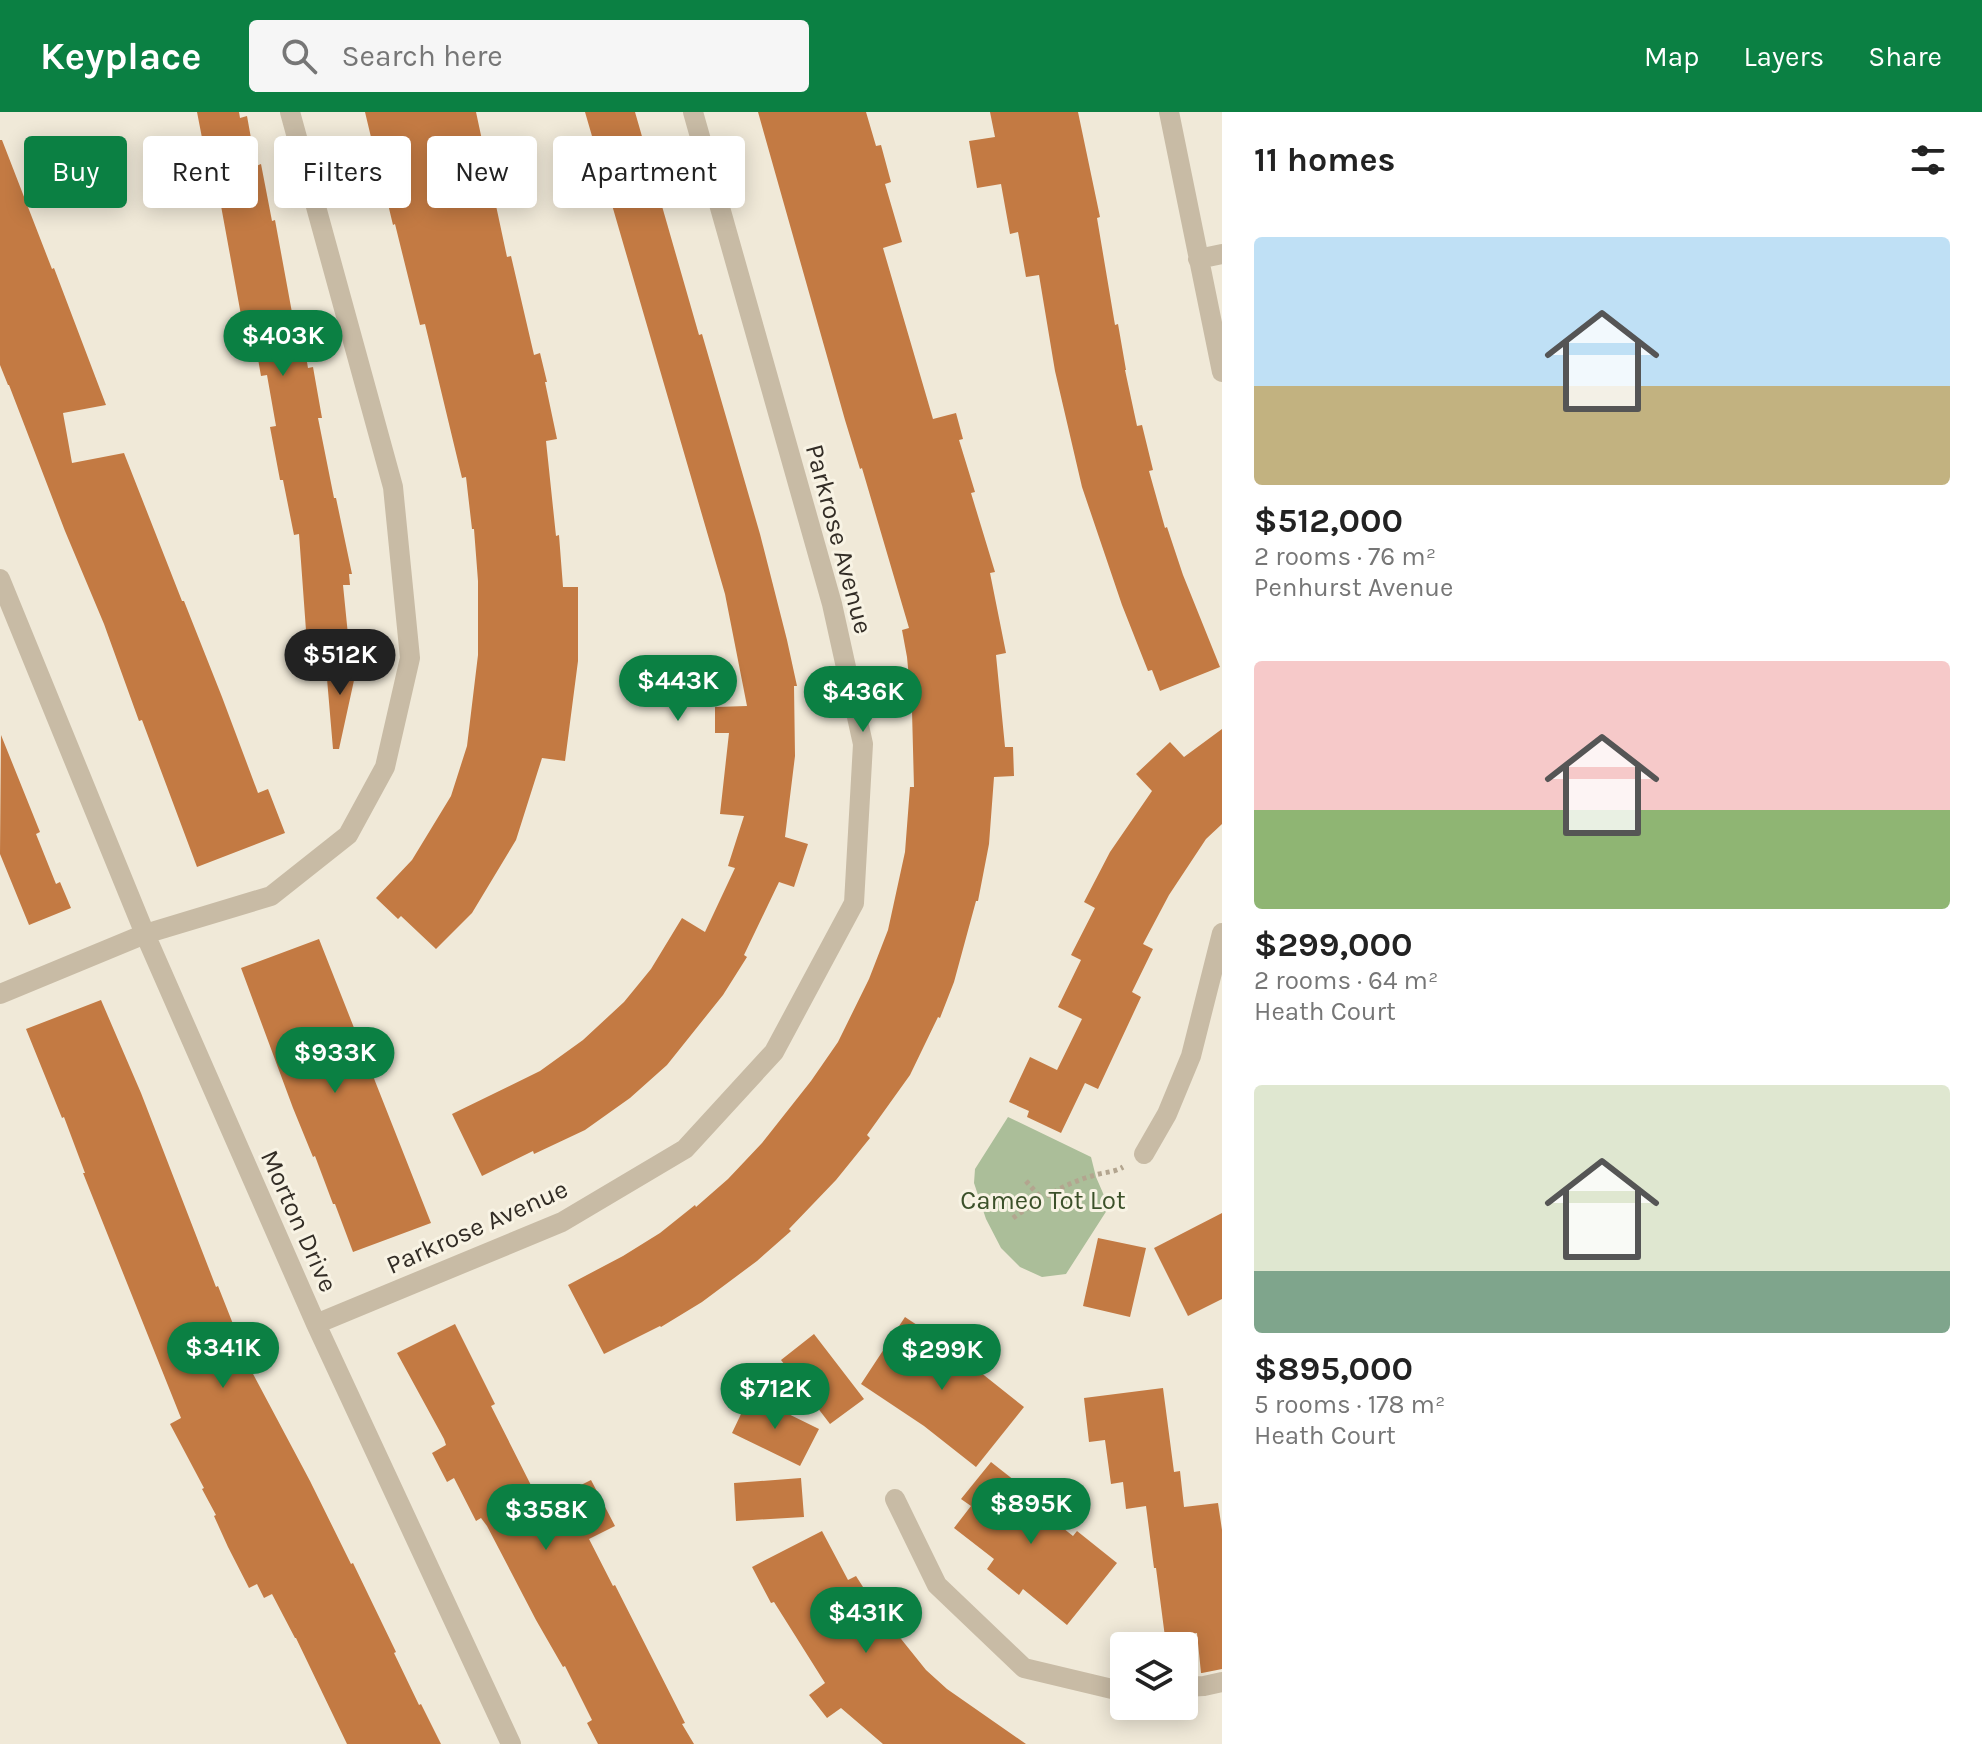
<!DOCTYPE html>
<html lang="en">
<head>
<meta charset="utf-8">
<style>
	:root { --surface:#fff; --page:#f6f6f6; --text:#222; --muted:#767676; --accent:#0b8043 }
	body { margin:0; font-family:Karla,sans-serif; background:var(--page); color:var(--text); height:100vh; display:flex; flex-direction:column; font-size:30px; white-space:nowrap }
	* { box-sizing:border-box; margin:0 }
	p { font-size:26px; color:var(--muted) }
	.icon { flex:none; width:44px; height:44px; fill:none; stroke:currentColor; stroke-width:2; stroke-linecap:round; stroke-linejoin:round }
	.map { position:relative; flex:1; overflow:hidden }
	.panel { display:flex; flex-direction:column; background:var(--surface); width:760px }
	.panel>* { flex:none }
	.top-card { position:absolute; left:24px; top:24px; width:760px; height:72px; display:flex; gap:16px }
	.tools { position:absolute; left:1110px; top:1520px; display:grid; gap:16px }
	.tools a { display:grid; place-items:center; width:88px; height:88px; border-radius:8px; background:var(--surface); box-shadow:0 4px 20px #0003; font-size:40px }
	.price { position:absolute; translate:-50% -68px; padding:0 18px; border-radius:28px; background:var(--accent); color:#fff; font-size:26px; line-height:52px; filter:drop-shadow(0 2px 4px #0008) }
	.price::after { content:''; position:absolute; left:50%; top:48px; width:24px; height:18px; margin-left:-12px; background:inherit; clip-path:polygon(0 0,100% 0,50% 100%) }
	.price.current { background:#222; color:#fff }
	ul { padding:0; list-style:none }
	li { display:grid; align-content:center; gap:16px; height:424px; padding:0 32px }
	li span { display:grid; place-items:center; height:248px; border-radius:8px; color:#555 }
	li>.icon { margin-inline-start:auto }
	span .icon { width:144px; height:144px; fill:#fffc; stroke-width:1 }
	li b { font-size:34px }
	h2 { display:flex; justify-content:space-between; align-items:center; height:96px; padding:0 32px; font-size:34px }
	.pill { padding:0 28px; border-radius:8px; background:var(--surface); box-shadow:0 4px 20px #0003; font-size:28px; line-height:72px }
	.pill.current { background:var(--accent); color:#fff }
	header { display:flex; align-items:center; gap:48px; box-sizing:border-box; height:112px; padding:0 40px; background:var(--accent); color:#fff }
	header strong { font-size:38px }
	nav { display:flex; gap:44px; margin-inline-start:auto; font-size:28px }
	.search { width:560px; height:72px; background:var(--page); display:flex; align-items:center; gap:20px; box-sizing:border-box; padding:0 28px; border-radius:8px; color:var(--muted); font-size:30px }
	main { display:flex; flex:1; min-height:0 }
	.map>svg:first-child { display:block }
	.green { fill:#abbe99 }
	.building { fill:#c37a43 }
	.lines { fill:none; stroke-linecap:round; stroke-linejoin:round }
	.path { stroke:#b3a58f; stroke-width:5; stroke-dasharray:4 4; stroke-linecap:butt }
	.minor { stroke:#c8bba5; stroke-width:20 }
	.labels { text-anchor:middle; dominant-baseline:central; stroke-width:6; stroke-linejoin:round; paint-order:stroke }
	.street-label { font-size:26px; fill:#332d26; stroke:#f8f3e4 }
	.park-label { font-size:26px; fill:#3c512a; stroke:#f8f3e4 }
</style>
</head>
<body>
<header>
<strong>Keyplace</strong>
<div class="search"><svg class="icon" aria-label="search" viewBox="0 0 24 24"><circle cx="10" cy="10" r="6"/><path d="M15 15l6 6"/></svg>Search here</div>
<nav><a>Map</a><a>Layers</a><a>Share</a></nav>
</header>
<main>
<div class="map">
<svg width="1222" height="1632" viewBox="0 0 1222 1632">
	<rect width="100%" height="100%" fill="#f0e9d8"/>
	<!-- green -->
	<path class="green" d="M 1008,1005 L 1091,1045 L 1096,1065 L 1109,1095 L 1066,1162 L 1042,1165 L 1020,1155 L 1001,1136 L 986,1107 L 974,1071 L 975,1057 Z"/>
	<!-- building -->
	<path class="building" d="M 197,0 L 239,0 L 240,6 L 247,4 L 256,54 L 261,52 L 272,109 L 275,108 L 293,206 L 299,204 L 308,256 L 313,255 L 322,306 L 318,306 L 334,386 L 336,386 L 352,462 L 349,462 L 350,473 L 343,473 L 350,543 L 308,546 L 299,422 L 294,423 L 283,368 L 280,368 L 270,315 L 276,314 L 267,263 L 261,264 L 252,213 L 243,214 L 215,61 L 209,62 Z
		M 365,0 L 476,0 L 507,145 L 511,144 L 534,243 L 540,241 L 547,270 L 545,270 L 557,327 L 546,329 L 556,424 L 559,423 L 563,475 L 578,475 L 578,549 L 565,649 L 542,646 L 516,728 L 472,801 L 436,837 L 401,804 L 398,807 L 376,786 L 412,748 L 451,684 L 467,634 L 478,543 L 478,469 L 474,417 L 472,417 L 466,365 L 462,366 L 425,212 L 420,213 L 395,112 L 393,113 L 381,63 L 380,63 Z
		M 585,0 L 635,0 L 699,223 L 702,222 L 760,422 L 787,528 L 797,574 L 794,574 L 795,644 L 785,725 L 808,732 L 794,775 L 779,770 L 744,843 L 747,845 L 723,883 L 667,953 L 630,986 L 585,1018 L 534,1042 L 533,1039 L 482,1064 L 452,1002 L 540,959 L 583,928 L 624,890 L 651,857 L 682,806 L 705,820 L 735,756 L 728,754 L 744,704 L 720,702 L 729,621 L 715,621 L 715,595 L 747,594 L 725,482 Z
		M 758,0 L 866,0 L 876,34 L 881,33 L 891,70 L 885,72 L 902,130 L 883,136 L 933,307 L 956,301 L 963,327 L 959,328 L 975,380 L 971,381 L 995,460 L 990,461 L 1006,541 L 996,543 L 1005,635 L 1013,635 L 1014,664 L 994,665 L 989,732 L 978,789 L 976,789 L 954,870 L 940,906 L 938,905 L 910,963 L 867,1023 L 870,1026 L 836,1068 L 789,1117 L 791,1119 L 757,1149 L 702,1190 L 661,1215 L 660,1214 L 604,1242 L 568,1173 L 623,1144 L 660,1121 L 695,1093 L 696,1095 L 728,1067 L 762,1031 L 811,969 L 838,930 L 869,867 L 888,818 L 905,740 L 910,675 L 914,675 L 912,599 L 907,545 L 902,518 L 909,516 L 862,356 L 860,357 L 845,308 Z
		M 990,0 L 1078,0 L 1100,105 L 1097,106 L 1115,213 L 1118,212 L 1126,258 L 1125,258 L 1137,314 L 1142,313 L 1153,358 L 1149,359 L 1165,416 L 1167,415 L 1183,463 L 1220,555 L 1160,579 L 1152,558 L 1148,559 L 1122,493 L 1082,375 L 1055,259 L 1039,163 L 1026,165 L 1018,120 L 1010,122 L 1001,72 L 977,76 L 969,29 L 995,25 Z
		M 0,28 L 2,28 L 52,157 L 54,156 L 106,293 L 63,301 L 72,351 L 124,341 L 182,489 L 184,489 L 222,585 L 258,681 L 268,677 L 285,721 L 197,755 L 142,608 L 139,609 L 104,512 L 65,419 L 9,273 L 8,273 L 0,253 Z
		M 358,550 L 339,637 L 333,637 L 326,555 Z
		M 1222,617 L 1222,712 L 1206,727 L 1169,783 L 1143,832 L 1153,837 L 1132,880 L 1141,885 L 1098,977 L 1085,971 L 1061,1021 L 1027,1005 L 1029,999 L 1009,990 L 1030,945 L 1057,958 L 1082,907 L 1058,895 L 1081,848 L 1071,843 L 1095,796 L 1084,790 L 1110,740 L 1152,679 L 1136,662 L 1170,630 L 1184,645 Z
		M 1,623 L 40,720 L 36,722 L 56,772 L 60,770 L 71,796 L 29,813 L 0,742 Z
		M 319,827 L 431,1111 L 353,1140 L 335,1092 L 333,1092 L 315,1044 L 313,1045 L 293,996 L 241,856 Z
		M 101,888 L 141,981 L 216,1175 L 218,1174 L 252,1260 L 310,1369 L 351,1452 L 353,1451 L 396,1540 L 394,1541 L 419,1593 L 421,1592 L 441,1632 L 347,1632 L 296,1526 L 295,1526 L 272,1482 L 264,1486 L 257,1472 L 249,1476 L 228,1435 L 214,1404 L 216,1403 L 202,1377 L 204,1376 L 170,1312 L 181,1306 L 83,1061 L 85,1061 L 64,1005 L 62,1006 L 26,917 Z
		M 1222,1101 L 1222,1187 L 1188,1204 L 1154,1136 Z
		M 1098,1126 L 1146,1136 L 1130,1205 L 1083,1194 Z
		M 905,1205 L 977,1253 L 975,1256 L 1024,1295 L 976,1355 L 924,1314 L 861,1272 Z
		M 455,1212 L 495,1292 L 491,1294 L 541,1393 L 591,1368 L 615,1414 L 589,1427 L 613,1474 L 615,1473 L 685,1611 L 682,1612 L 694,1632 L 598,1632 L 587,1611 L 592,1608 L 565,1554 L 563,1555 L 536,1508 L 487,1414 L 481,1406 L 476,1409 L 454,1366 L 447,1370 L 432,1341 L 446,1333 L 444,1327 L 397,1241 Z
		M 814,1222 L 864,1287 L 830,1312 L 781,1248 Z
		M 1163,1276 L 1174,1360 L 1180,1359 L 1184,1395 L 1218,1391 L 1222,1418 L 1222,1557 L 1202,1561 L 1201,1561 L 1197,1521 L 1165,1525 L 1156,1456 L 1154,1456 L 1146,1394 L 1126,1397 L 1123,1370 L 1111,1372 L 1105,1328 L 1089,1330 L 1084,1286 Z
		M 750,1283 L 819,1317 L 800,1354 L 732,1321 Z
		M 991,1350 L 1033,1383 L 1024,1385 L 1073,1424 L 1077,1419 L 1117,1451 L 1067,1513 L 1023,1477 L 1019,1483 L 987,1457 L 994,1447 L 954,1416 L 971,1394 L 961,1387 Z
		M 801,1366 L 804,1405 L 736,1409 L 734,1371 Z
		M 822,1419 L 848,1468 L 856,1464 L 877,1497 L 926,1558 L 947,1577 L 1026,1632 L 883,1632 L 841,1596 L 827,1606 L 809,1583 L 825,1571 L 774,1490 L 771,1491 L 752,1455 Z"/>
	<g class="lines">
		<!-- path -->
		<path class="path" d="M 1026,1069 L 1041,1086
			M 1013,1106 C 1037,1089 1063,1072 1092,1064 C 1103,1060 1113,1061 1123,1055"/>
		<!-- minor -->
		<path class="minor" d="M 1169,0 L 1222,260
			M 1198,147 L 1222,142
			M 0,467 L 145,822 L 316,1212 L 511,1632
			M 0,882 L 145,822 L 271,784 L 348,723 L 385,655 L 410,546 L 393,375 L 290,0
			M 1144,1042 L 1167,1002 L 1191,944 L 1222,821
			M 316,1212 L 562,1110 L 685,1037 L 774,940 L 854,791 L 863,632 L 832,492 L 693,0
			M 895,1387 L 937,1473 L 1024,1556 L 1112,1577 L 1124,1577
			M 1184,1575 L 1204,1574 L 1222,1570"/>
	</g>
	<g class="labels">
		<!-- street labels -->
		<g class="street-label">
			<text transform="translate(839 427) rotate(75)">Parkrose Avenue</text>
			<text transform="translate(299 1109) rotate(66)">Morton Drive</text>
			<text transform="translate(477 1115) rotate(-24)">Parkrose Avenue</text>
		</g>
		<!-- park labels -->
		<g class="park-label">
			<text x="1043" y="1088">Cameo Tot Lot</text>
		</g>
	</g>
</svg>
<div class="tools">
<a><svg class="icon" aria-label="layers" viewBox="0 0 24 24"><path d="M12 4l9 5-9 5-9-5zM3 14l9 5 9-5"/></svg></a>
</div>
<b class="price" style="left:283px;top:266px">$403K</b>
<b class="price current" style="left:340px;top:585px">$512K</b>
<b class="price" style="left:678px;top:611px">$443K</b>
<b class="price" style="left:863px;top:622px">$436K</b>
<b class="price" style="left:335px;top:983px">$933K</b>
<b class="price" style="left:223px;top:1278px">$341K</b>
<b class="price" style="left:942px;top:1280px">$299K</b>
<b class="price" style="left:775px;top:1319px">$712K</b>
<b class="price" style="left:1031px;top:1434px">$895K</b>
<b class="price" style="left:546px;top:1440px">$358K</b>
<b class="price" style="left:866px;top:1543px">$431K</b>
<div class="top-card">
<a class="pill current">Buy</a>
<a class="pill">Rent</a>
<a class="pill">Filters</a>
<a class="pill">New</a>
<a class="pill">Apartment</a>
</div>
</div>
<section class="panel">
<h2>11 homes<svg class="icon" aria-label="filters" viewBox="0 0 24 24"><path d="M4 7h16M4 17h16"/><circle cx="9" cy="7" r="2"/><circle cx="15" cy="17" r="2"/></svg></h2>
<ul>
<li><span style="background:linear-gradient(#bfe0f5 60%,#c2b280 0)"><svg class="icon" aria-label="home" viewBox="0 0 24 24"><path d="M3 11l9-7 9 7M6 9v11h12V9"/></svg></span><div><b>$512,000</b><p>2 rooms · 76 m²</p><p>Penhurst Avenue</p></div></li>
<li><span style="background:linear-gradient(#f6c9c9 60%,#8fb573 0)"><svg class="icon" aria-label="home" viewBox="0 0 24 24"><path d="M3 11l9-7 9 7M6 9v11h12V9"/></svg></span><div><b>$299,000</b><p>2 rooms · 64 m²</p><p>Heath Court</p></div></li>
<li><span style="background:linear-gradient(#dfe7d0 75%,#7fa58c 0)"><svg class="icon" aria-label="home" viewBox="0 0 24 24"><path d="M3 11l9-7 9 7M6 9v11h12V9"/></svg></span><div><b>$895,000</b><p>5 rooms · 178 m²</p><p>Heath Court</p></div></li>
</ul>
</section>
</main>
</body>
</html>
